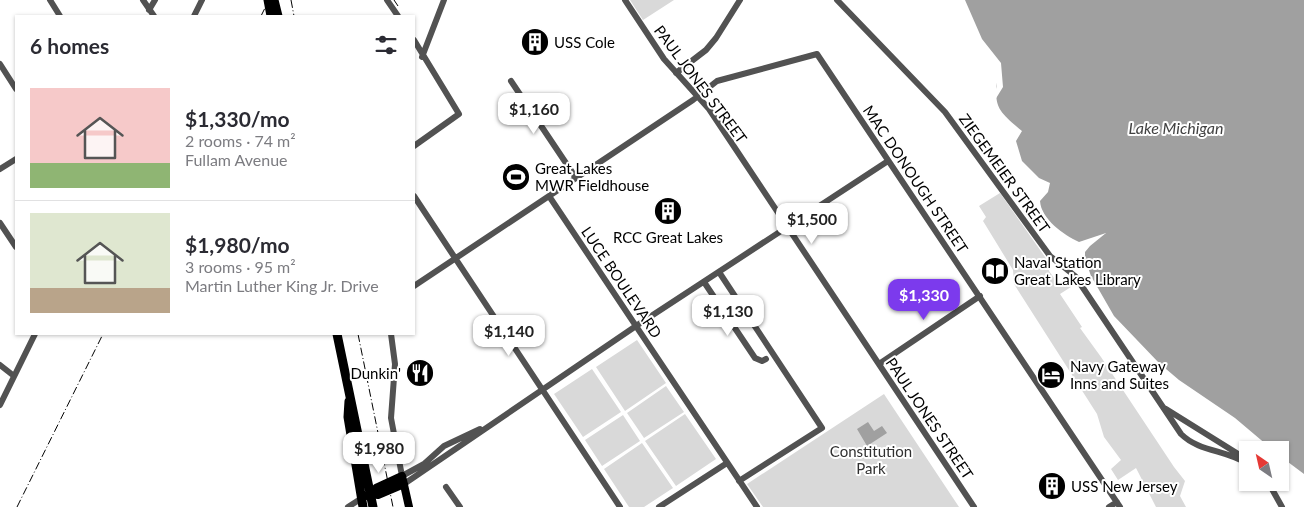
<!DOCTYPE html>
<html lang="en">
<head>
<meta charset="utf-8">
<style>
	:root { --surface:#fff; --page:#f2f2f3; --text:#2b2b33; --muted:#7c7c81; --line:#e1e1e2; --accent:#7c3aed }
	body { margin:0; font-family:Lato,sans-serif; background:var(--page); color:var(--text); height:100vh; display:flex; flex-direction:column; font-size:19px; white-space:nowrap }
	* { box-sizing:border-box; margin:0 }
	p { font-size:16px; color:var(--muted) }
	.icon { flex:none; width:28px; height:28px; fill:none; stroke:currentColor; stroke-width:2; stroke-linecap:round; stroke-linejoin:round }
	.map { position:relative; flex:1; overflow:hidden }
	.panel { position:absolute; left:15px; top:15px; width:400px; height:320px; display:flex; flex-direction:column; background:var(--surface); border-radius:0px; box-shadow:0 1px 4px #0004 }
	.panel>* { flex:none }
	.needle { width:32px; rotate:326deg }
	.tools { position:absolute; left:1239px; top:441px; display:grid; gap:10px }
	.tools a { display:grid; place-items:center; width:50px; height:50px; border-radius:0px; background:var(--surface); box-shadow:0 1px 4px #0004; font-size:25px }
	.price { position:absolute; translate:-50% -42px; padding:0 11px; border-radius:10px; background:#fff; color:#222; font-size:16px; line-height:32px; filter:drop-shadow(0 1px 2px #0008) }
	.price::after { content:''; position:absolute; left:50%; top:30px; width:15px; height:11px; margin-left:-8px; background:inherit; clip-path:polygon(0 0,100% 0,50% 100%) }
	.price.on { background:var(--accent); color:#fff }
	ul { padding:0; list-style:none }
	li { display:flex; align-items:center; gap:15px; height:125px; padding:0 15px }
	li+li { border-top:1px solid var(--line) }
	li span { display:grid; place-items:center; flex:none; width:140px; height:100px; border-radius:0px; color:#555 }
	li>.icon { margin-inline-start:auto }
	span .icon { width:60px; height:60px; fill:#fffc; stroke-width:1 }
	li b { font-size:21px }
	h2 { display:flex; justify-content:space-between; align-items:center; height:60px; padding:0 15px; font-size:21px }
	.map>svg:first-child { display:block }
	.green { fill:#d9d9d9 }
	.water { fill:#a0a0a0 }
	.pier { fill:#fff }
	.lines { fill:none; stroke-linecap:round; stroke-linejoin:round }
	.minor { stroke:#525252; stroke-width:6 }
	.major { stroke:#000; stroke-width:8 }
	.highway { stroke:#000; stroke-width:9 }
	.rail { stroke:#000; stroke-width:1; stroke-dasharray:8 2.5 1 2.5; stroke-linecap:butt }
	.labels { text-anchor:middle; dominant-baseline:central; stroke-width:4; stroke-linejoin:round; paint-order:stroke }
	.poi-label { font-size:15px; fill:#000; stroke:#fff; text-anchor:start }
	.street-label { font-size:15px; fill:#000; stroke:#fff }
	.park-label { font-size:15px; fill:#303030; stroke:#fff }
	.water-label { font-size:16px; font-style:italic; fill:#414141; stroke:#fff }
</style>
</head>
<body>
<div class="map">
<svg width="1304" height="507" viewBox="0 0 1304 507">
	<rect width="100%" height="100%" fill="#fff"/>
	<!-- green -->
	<path class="green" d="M 630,0 L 674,0 L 643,20 Z
		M 1000,193 L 1050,264 L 1049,271 L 1060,286 L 1066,283 L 1074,285 L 1060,294 L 1082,327 L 1080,328 L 1101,357 L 1174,467 L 1185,481 L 1180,496 L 1186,507 L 1156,507 L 1136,468 L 1118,480 L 1111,469 L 1121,460 L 1104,437 L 1097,414 L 1014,284 L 1013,270 L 983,221 L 986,217 L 979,206 Z
		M 637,340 L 666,383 L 625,411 L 596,367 Z
		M 592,369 L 621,412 L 583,437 L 554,394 Z
		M 666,386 L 684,412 L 644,438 L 627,413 Z
		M 884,394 L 959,507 L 763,507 L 747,484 Z
		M 685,414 L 716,459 L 676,486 L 645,441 Z
		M 623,415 L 640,441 L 602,466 L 585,440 Z
		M 642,443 L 673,488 L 644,507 L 629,507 L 604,469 Z"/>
	<!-- water -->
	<path class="water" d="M 961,0 L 1304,0 L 1304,474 L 1280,456 L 1280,450 L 1273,450 L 1235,418 L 1179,380 L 1159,363 L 1114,316 L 1091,276 L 1085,259 L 1085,252 L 1090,246 L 1106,233 L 1079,242 C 1064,235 1041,219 1040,201 L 1048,192 L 1050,183 L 1039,178 L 1022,161 L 1016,141 L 1022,131 C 993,107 994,105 999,67 L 981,43 Z
		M 868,422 L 874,431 L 882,426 L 887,433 L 867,446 L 857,429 Z"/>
	<!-- pier -->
	<path class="pier" d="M 958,0 L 965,0 L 982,39 L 1001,63 L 1003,87 L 995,100 L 995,105 L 992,100 L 997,86 L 996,68 L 979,44 Z"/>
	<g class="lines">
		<!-- minor -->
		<path class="minor" d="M 50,0 L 60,16
			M 143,0 L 154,16
			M 387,0 L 398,16
			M 625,0 L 664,59 L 709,109 L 974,507
			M 837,0 L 945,112 L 1050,256 L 1075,276 L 1181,434 C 1199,452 1227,450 1248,464
			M 149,10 L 155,0
			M 194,16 L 202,0
			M 414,40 L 459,114 L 414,146
			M 422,57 L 444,0
			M 0,64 L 16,89
			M 676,73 L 706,50 L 716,38 L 740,0
			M 511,81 L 576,178
			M 0,169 L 16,159
			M 414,196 L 620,507
			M 549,196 L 757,507
			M 0,223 L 16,247
			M 719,272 L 822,428 L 739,481
			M 704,282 L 755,358 L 762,361 L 766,359
			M 414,286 L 693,100 L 717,81 L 817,54 L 1120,507
			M 391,334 L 395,364 L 391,418 L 402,476 L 424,464 L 444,446 L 480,429
			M 879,364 L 980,296
			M 0,365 L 14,376
			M 0,405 L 35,334
			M 1166,409 L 1243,457
			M 1268,482 L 1282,507
			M 404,484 L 636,326 L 888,161
			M 446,487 L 460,507
			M 348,507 L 362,498
			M 659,507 L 727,463
			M 1109,507 L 1117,502"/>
		<!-- major -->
		<path class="major" d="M 371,494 L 378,495 L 404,484
			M 366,496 L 376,488 L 402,476 L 409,507"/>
		<!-- highway -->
		<path class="highway" d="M 268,0 L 271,16
			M 274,0 L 278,16
			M 337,334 L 373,507
			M 349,401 L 348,417 L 363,507"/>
		<!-- rail -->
		<path class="rail" d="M 291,0 L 294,16
			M 394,0 L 398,6
			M 261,16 L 269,0
			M 358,334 L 393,507
			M 17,507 L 103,334"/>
	</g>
	<!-- icons -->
	<defs>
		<symbol id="building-disc" viewBox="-11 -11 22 22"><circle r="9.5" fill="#000" stroke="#fff"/><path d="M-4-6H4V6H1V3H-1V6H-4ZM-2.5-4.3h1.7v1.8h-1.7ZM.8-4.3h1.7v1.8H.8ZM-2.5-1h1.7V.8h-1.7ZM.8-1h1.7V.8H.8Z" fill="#fff"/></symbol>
		<symbol id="stadium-disc" viewBox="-11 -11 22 22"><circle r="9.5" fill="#000" stroke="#fff"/><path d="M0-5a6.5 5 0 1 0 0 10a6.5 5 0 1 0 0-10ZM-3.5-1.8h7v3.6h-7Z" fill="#fff"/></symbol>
		<symbol id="library-disc" viewBox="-11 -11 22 22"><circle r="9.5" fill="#000" stroke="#fff"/><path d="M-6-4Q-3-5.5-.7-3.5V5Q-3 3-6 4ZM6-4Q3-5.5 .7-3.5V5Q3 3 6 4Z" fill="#fff"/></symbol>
		<symbol id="restaurant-disc" viewBox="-11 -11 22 22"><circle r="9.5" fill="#000" stroke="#fff"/><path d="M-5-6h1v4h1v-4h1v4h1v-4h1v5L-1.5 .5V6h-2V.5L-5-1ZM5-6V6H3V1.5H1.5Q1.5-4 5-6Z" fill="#fff"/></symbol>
		<symbol id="hotel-disc" viewBox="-11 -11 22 22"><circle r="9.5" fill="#000" stroke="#fff"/><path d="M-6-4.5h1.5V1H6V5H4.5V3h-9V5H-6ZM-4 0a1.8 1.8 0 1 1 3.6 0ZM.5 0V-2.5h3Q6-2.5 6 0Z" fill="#fff"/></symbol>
	</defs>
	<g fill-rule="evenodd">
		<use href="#building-disc" x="519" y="26" width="32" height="32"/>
		<use href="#stadium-disc" x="500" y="161" width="32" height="32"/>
		<use href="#building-disc" x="652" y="195" width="32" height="32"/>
		<use href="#library-disc" x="979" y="255" width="32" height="32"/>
		<use href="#restaurant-disc" x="404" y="357" width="32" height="32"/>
		<use href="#hotel-disc" x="1035" y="359" width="32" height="32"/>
		<use href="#building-disc" x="1036" y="470" width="32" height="32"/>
	</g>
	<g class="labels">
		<!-- poi labels -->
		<g class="poi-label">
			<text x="554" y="42">USS Cole</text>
			<text x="535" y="168">Great Lakes<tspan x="535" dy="17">MWR Fieldhouse</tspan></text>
			<text x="668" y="237" text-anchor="middle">RCC Great Lakes</text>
			<text x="1014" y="262">Naval Station<tspan x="1014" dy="17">Great Lakes Library</tspan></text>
			<text x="1070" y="366">Navy Gateway<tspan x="1070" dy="17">Inns and Suites</tspan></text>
			<text x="401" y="373" text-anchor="end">Dunkin'</text>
			<text x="1071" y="486">USS New Jersey</text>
		</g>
		<!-- street labels -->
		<g class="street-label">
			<text transform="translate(701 84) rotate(53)">PAUL JONES STREET</text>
			<text transform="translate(1005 173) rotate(54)">ZIEGEMEIER STREET</text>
			<text transform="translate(916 179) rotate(56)">MAC DONOUGH STREET</text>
			<text transform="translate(622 282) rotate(56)">LUCE BOULEVARD</text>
			<text transform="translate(930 418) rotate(56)">PAUL JONES STREET</text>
		</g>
		<!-- park labels -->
		<g class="park-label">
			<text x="871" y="451">Constitution<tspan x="871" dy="17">Park</tspan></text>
		</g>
		<!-- water labels -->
		<g class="water-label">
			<text x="1176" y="127">Lake Michigan</text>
		</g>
	</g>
</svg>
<div class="tools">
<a><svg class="needle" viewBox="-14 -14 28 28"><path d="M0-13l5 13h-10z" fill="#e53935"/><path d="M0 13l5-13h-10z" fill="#7c7c81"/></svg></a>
</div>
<b class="price" style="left:534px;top:135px">$1,160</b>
<b class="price" style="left:812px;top:245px">$1,500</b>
<b class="price on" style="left:924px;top:321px">$1,330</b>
<b class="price" style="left:728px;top:337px">$1,130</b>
<b class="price" style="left:509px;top:357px">$1,140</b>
<b class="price" style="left:379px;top:474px">$1,980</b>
<section class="panel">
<h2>6 homes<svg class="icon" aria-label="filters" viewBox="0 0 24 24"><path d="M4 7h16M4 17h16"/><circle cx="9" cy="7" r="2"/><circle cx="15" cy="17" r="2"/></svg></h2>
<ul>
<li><span style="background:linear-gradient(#f6c9c9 75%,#8fb573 0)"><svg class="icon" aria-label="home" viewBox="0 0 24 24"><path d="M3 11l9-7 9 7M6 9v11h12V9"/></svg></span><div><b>$1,330/mo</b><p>2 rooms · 74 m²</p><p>Fullam Avenue</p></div></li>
<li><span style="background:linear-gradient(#dfe7d0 75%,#b9a48a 0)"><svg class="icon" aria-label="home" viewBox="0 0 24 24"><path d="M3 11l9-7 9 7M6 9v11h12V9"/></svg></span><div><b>$1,980/mo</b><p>3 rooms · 95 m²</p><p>Martin Luther King Jr. Drive</p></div></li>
</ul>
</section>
</div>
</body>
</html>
